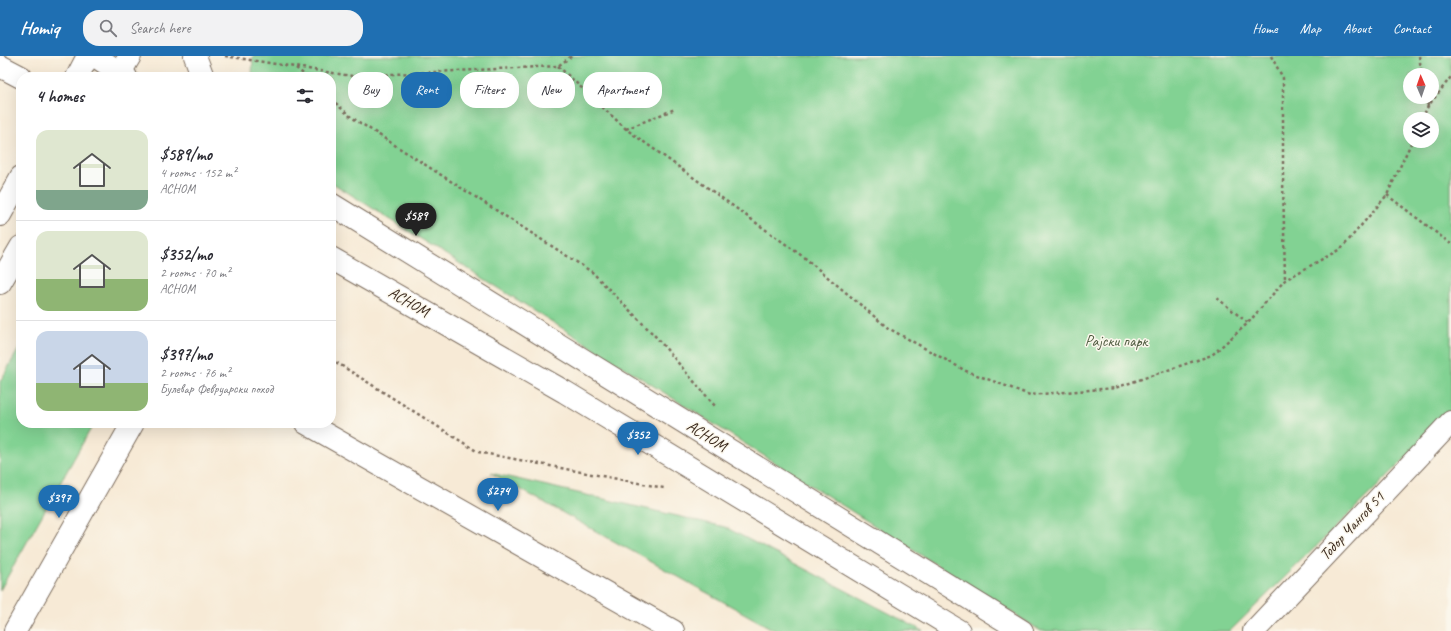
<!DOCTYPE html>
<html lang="en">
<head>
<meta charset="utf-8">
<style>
	:root { --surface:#fff; --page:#f2f2f3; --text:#2b2b33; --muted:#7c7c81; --line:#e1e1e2; --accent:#1f6fb2 }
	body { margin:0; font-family:Caveat,sans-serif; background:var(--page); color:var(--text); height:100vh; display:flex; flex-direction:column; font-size:15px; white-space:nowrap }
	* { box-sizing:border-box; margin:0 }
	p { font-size:13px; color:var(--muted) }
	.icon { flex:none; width:22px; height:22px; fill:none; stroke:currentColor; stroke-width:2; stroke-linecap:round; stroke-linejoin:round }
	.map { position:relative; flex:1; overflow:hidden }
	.side { position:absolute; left:16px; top:16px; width:320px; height:356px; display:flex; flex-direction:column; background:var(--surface); border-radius:16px; box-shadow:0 4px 16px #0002 }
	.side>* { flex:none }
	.guide { position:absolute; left:348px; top:16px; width:380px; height:36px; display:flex; gap:8px }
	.needle { width:26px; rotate:358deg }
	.controls { position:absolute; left:1403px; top:12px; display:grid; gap:8px }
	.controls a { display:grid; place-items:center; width:36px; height:36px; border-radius:50%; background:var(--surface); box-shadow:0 4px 16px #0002; font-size:20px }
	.price { position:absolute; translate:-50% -34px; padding:0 9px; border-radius:14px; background:var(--accent); color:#fff; font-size:13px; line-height:26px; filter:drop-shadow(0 1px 2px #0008) }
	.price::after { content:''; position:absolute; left:50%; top:24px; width:12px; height:9px; margin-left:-6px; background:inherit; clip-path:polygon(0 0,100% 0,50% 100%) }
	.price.current { background:#222; color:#fff }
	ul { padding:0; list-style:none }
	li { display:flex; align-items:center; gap:12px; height:100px; padding:0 20px }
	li+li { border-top:1px solid var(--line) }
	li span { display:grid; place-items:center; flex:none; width:112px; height:80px; border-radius:12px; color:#555 }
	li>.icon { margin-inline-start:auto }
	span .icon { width:48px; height:48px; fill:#fffc; stroke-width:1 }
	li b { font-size:17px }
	h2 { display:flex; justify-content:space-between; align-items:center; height:48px; padding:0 20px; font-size:17px }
	.pill { padding:0 14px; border-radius:16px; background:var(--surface); box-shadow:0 4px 16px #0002; font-size:14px; line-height:36px }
	.pill.current { background:var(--accent); color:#fff }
	header { display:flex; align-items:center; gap:24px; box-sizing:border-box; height:56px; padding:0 20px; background:var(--accent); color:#fff }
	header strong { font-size:19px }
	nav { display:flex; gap:22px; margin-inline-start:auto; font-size:14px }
	.search { width:280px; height:36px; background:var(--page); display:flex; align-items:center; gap:10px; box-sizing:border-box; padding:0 14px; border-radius:16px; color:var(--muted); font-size:15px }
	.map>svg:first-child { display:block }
	.green { fill:#82d293; stroke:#5e7e58; fill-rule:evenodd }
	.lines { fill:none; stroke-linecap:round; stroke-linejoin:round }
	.street-casing { stroke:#7d6d5e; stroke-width:24 }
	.secondary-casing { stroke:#7d6d5e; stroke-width:24 }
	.path { stroke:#7d6d5e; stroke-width:2.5; stroke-dasharray:3 3; stroke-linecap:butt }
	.street { stroke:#fff; stroke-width:22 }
	.secondary { stroke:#fff; stroke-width:22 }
	.labels { text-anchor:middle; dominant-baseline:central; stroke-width:3; stroke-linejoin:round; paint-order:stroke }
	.street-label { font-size:16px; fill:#3b2a1e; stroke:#fbf7ec }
	.park-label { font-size:16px; fill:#505c41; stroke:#fbf7ec }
</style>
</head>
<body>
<header>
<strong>Homiq</strong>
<div class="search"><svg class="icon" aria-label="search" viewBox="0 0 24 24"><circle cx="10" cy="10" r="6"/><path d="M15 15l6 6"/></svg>Search here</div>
<nav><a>Home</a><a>Map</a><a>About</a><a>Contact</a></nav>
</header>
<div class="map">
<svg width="1451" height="575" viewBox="0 0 1451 575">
	<rect width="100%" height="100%" fill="#fbf7ec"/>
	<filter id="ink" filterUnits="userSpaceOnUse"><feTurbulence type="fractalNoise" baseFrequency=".025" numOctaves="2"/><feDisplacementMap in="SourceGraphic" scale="8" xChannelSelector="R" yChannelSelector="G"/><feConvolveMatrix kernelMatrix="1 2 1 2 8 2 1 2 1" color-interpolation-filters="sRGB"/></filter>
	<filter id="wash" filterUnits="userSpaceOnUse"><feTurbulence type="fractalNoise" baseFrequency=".012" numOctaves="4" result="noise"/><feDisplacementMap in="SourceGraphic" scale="16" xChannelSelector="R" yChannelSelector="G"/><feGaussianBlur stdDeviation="0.9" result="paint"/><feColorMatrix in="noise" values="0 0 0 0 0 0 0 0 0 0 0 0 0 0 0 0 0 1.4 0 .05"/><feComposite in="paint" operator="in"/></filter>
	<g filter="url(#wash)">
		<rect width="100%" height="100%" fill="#f7ead6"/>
		<!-- green -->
		<path class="green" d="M 253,0 L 1451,0 L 1451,358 L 1230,575 L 1041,575 L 331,126 L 331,21 L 252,21 ZM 1410,19 L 1432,19 L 1432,41 L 1410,41 ZM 1410,63 L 1432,63 L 1432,85 L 1410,85 Z
			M 21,289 L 21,367 L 94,367 L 0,534 L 0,326 Z
			M 491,417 L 725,471 L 923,575 L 776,575 Z"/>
	</g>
	<g filter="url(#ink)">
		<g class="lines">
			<defs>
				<path id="street" d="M 120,17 L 130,0
					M 306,367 L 673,575
					M 15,575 L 133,367
					M 1254,575 L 1451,366"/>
				<path id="secondary" d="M 95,0 L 126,21
					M 195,0 L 203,21
					M 0,10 L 21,21
					M 77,21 L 88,0
					M 331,148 L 1022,575
					M 0,159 L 21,121
					M 331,202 L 565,336 L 959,575
					M 0,227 L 21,191"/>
			</defs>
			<!-- street casing -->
			<use href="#street" class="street-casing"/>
			<!-- secondary casing -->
			<use href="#secondary" class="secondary-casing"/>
			<!-- path -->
			<path class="path" d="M 225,0 L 352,20 L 558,10 L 572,0
				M 1271,0 L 1283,22 L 1283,122 L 1285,224
				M 1419,0 L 1422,19
				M 558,10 L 626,73 L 805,202 L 888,272 L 966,315 L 1030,339 L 1115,332 L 1212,299 L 1248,267 L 1285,224 L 1342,192 L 1387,139 L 1412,85
				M 296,12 L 307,21
				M 1426,41 L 1428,50
				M 331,43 L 351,61 L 592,216 L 656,281 L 715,350
				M 1422,63 L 1428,50 L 1451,21
				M 626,73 L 675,53
				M 1387,139 L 1451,188
				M 1217,242 L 1248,267
				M 331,303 L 478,396 L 664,432"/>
			<!-- street -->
			<use href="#street" class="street"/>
			<!-- secondary -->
			<use href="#secondary" class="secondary"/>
		</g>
	</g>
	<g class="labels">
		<!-- street labels -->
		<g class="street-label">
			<text transform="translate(409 246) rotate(30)">АСНОМ</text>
			<text transform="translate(707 380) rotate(32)">АСНОМ</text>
			<text transform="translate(1352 470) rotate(-47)">Тодор Чангов 51</text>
		</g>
		<!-- park labels -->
		<g class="park-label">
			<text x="1116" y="285">Рајски парк</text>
		</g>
	</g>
</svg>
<div class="controls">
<a><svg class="needle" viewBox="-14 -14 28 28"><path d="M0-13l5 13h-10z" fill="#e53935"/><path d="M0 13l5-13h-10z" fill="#7c7c81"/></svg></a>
<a><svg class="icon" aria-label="layers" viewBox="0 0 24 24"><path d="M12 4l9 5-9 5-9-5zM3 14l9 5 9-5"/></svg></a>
</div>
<b class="price current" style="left:416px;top:181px">$589</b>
<b class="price" style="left:638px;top:400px">$352</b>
<b class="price" style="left:498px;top:456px">$274</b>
<b class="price" style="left:59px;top:463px">$397</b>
<div class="guide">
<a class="pill">Buy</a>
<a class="pill current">Rent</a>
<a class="pill">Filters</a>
<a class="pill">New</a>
<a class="pill">Apartment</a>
</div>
<section class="side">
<h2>4 homes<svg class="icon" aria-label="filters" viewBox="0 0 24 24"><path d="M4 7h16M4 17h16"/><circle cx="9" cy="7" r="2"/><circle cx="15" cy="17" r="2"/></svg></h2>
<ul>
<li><span style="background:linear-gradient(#dfe7d0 75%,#7fa58c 0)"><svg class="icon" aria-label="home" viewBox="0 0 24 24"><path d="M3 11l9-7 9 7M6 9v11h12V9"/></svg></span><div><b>$589/mo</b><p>4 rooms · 152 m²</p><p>АСНОМ</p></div></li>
<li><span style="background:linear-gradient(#dfe7d0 60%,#8fb573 0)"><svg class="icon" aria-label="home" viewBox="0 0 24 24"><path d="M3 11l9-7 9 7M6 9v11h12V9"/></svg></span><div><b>$352/mo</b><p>2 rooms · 70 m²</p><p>АСНОМ</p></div></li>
<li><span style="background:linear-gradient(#c9d6e8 65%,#8fb573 0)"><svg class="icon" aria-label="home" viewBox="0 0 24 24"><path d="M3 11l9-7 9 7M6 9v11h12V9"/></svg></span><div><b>$397/mo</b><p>2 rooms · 76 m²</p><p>Булевар Февруарски поход</p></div></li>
</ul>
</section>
</div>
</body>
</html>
